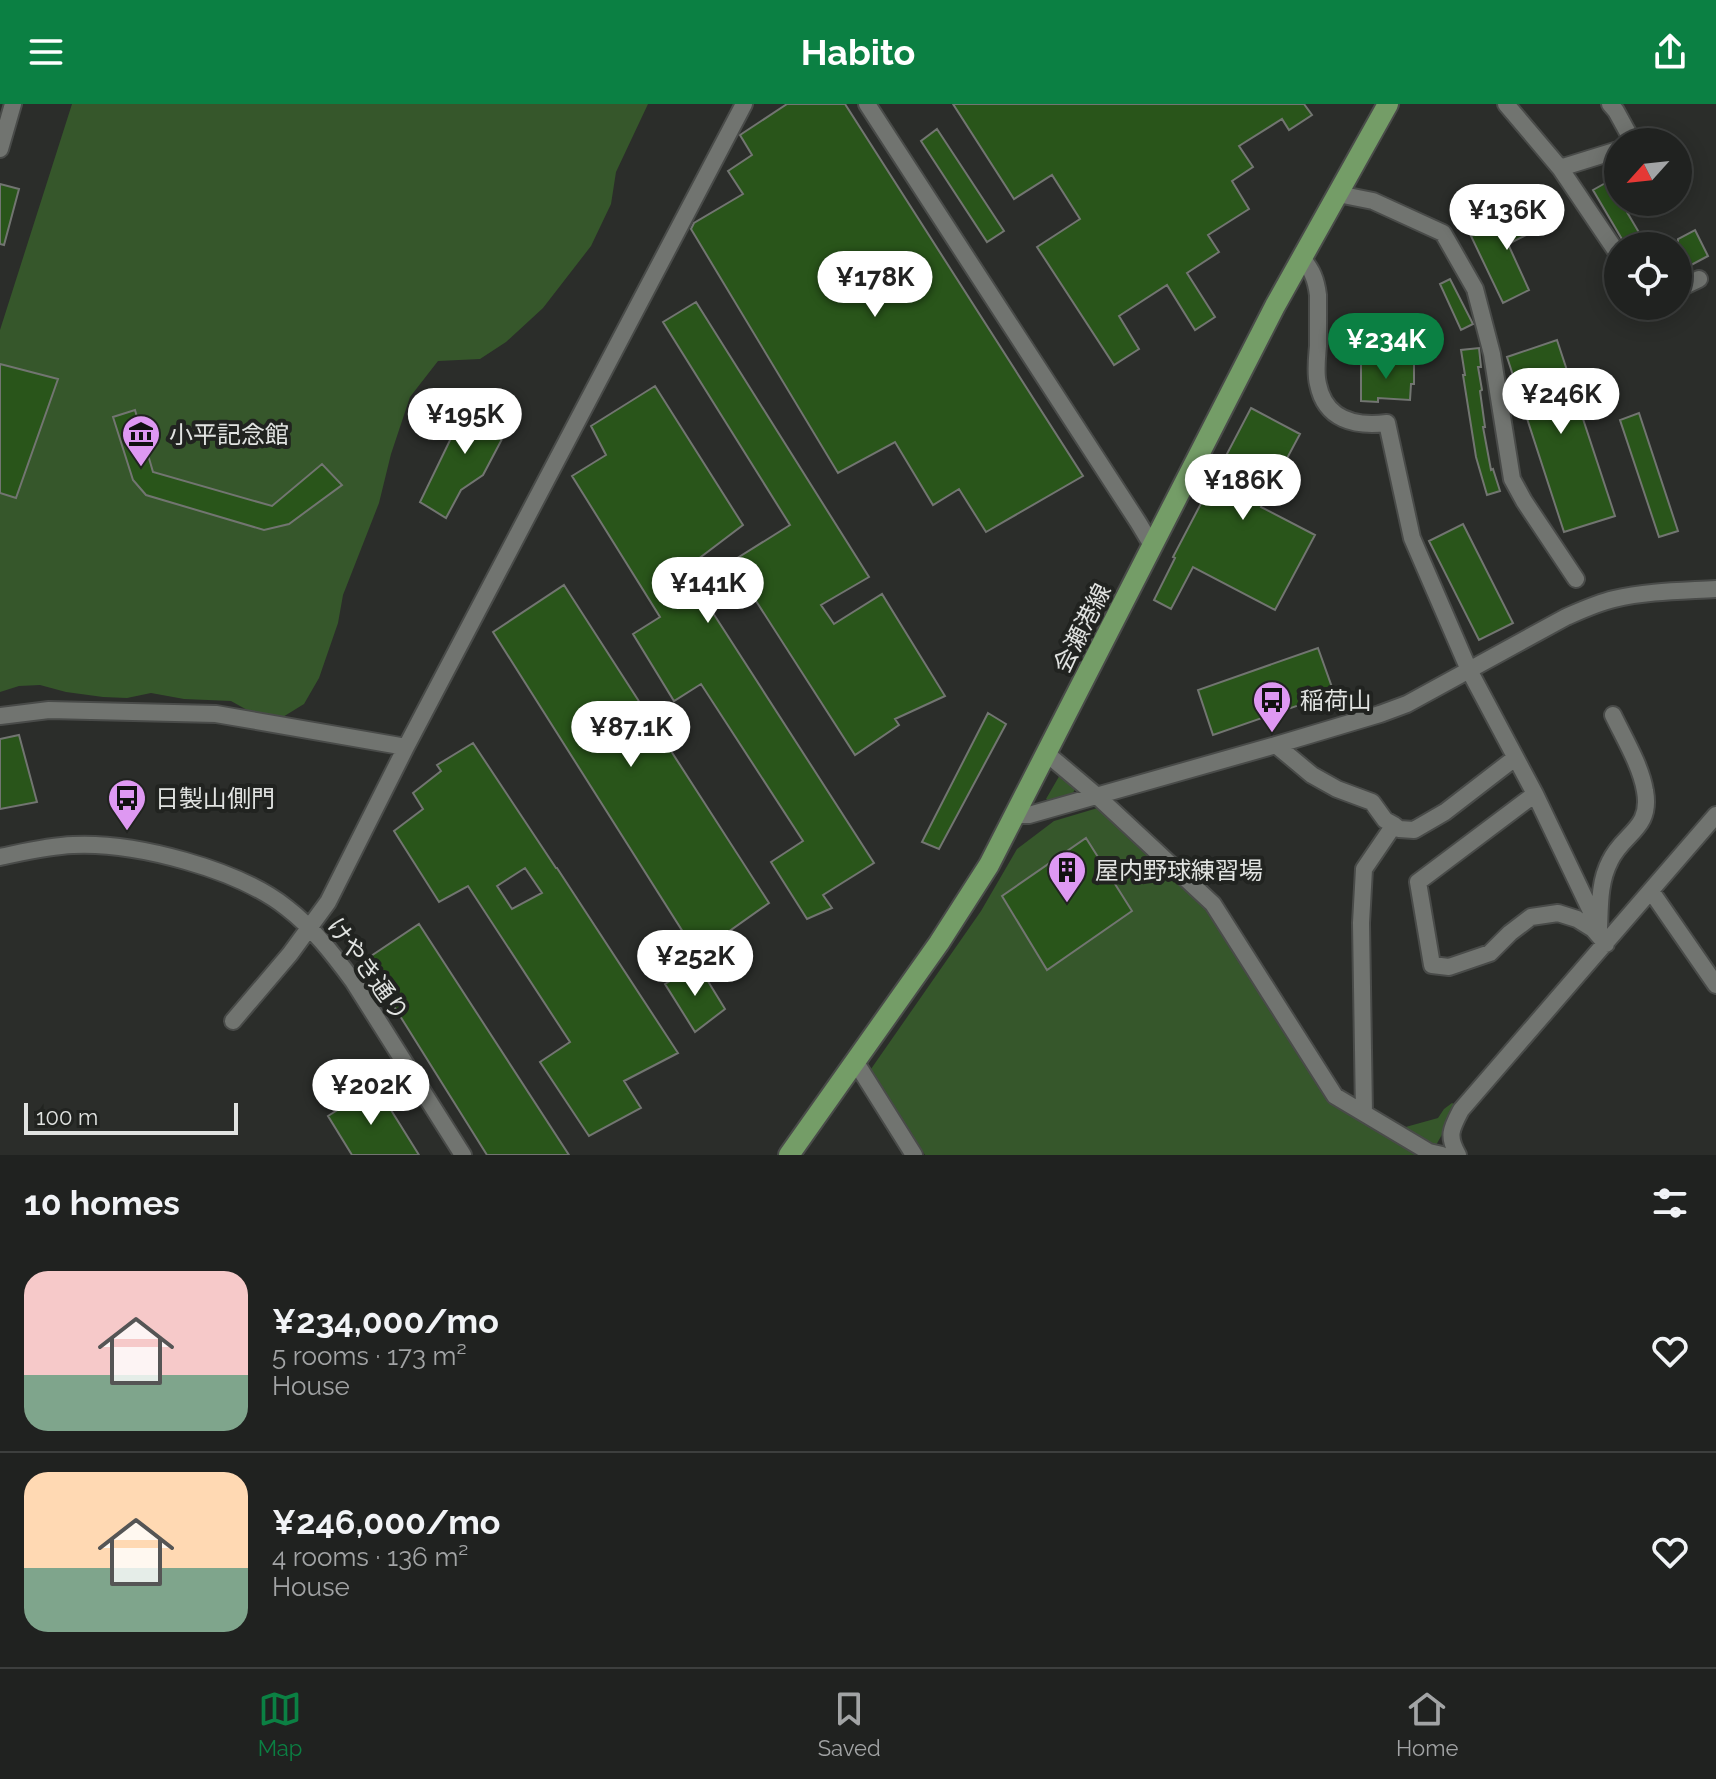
<!DOCTYPE html>
<html lang="en">
<head>
<meta charset="utf-8">
<style>
	:root { --surface:#202220; --page:#2d2f2d; --text:#f1f3f6; --muted:#a2a4a5; --line:#3d3f3e; --accent:#0b8043 }
	body { margin:0; font-family:Raleway,"Noto Sans JP",sans-serif; background:var(--page); color:var(--text); height:100vh; display:flex; flex-direction:column; font-size:30px; white-space:nowrap }
	* { box-sizing:border-box; margin:0 }
	p { font-size:26px; color:var(--muted) }
	.icon { flex:none; width:44px; height:44px; fill:none; stroke:currentColor; stroke-width:2; stroke-linecap:round; stroke-linejoin:round }
	.map { position:relative; height:1051px; overflow:hidden }
	.sheet { display:flex; flex-direction:column; background:var(--surface); flex:1 }
	.sheet>* { flex:none }
	.needle { width:52px; rotate:243deg }
	.controls { position:absolute; left:1604px; top:24px; display:grid; gap:16px }
	.controls a { display:grid; place-items:center; width:88px; height:88px; border-radius:50%; background:var(--surface); box-shadow:0 4px 20px #0003,0 0 0 2px var(--line); font-size:40px }
	.scale { position:absolute; left:24px; bottom:20px; width:214px; box-sizing:border-box; padding-left:8px; border:4px solid #e1e3e1; border-top:0; font-size:22px; line-height:28px; white-space:nowrap; color:#e1e3e1; -webkit-text-stroke:6px #212320; paint-order:stroke }
	.price { position:absolute; translate:-50% -68px; padding:0 18px; border-radius:28px; background:#fff; color:#222; font-size:26px; line-height:52px; filter:drop-shadow(0 2px 4px #0008) }
	.price::after { content:''; position:absolute; left:50%; top:48px; width:24px; height:18px; margin-left:-12px; background:inherit; clip-path:polygon(0 0,100% 0,50% 100%) }
	.price.active { background:var(--accent); color:#fff }
	ul { padding:0; list-style:none }
	li { display:flex; align-items:center; gap:24px; height:200px; padding:0 24px }
	li+li { border-top:2px solid var(--line) }
	li span { display:grid; place-items:center; flex:none; width:224px; height:160px; border-radius:24px; color:#555 }
	li>.icon { margin-inline-start:auto }
	span .icon { width:96px; height:96px; fill:#fffc; stroke-width:1 }
	li b { font-size:34px }
	h2 { display:flex; justify-content:space-between; align-items:center; height:96px; padding:0 24px; font-size:34px }
	header { display:flex; justify-content:space-between; align-items:center; height:104px; padding:0 24px; background:var(--accent); color:#fff; font-size:36px; font-weight:700 }
	.dock { display:flex; justify-content:space-around; align-items:center; height:112px; border-top:2px solid var(--line); background:var(--surface); font-size:22px; color:var(--muted) }
	.dock a { display:grid; justify-items:center; gap:4px }
	.dock .active { color:var(--accent) }
	.map>svg:first-child { display:block }
	.green { fill:#36572b }
	.building { fill:#29551a; stroke:#727571; stroke-width:2; fill-rule:evenodd }
	.lines { fill:none; stroke-linecap:round; stroke-linejoin:round }
	.minor-casing { stroke:#494b49; stroke-width:20 }
	.major-casing { stroke:#494b49; stroke-width:24 }
	.minor { stroke:#717470; stroke-width:16 }
	.major { stroke:#749d67; stroke-width:20 }
	.labels { text-anchor:middle; dominant-baseline:central; stroke-width:8; stroke-linejoin:round; paint-order:stroke }
	.poi-label { font-size:24px; fill:#e1e3e1; stroke:#212320; text-anchor:start }
	.street-label { font-size:24px; fill:#e1e3e1; stroke:#212320 }
</style>
</head>
<body>
<header><svg class="icon" aria-label="menu" viewBox="0 0 24 24"><path d="M4 6h16M4 12h16M4 18h16"/></svg>Habito<svg class="icon" aria-label="share" viewBox="0 0 24 24"><path d="M12 15V3M7 8l5-5 5 5M5 13v7h14v-7"/></svg></header>
<div class="map">
<svg width="1716" height="1051" viewBox="0 0 1716 1051">
	<rect width="100%" height="100%" fill="#2b2d2a"/>
	<!-- green -->
	<path class="green" d="M 72,0 L 648,0 L 616,68 L 611,100 L 591,142 L 543,204 L 506,238 L 480,255 L 438,257 L 410,293 L 391,350 L 379,399 L 343,491 L 338,519 L 319,574 L 304,600 L 278,616 L 249,607 L 231,597 L 184,595 L 151,589 L 127,594 L 103,593 L 66,588 L 40,581 L 19,582 L 0,588 L 0,226 Z
		M 1061,669 L 1075,685 L 1073,689 L 1049,697 L 1046,695 Z
		M 1101,703 L 1209,805 L 1330,997 L 1420,1051 L 925,1051 L 871,965 L 981,807 L 1017,745 L 1054,717 Z
		M 1452,999 L 1458,1002 L 1435,1043 L 1402,1024 L 1438,1014 L 1444,1005 Z"/>
	<!-- building -->
	<path class="building" d="M 787,0 L 845,0 L 1083,372 L 986,428 L 959,385 L 933,401 L 895,338 L 838,369 L 691,125 L 694,119 L 743,90 L 728,67 L 752,51 L 740,31 Z
		M 953,0 L 1304,0 L 1312,11 L 1289,26 L 1282,15 L 1239,42 L 1253,63 L 1232,77 L 1249,105 L 1208,131 L 1219,148 L 1187,169 L 1215,213 L 1195,226 L 1167,181 L 1119,212 L 1139,245 L 1114,261 L 1037,143 L 1080,115 L 1052,71 L 1014,95 Z
		M 937,25 L 1004,127 L 987,138 L 921,37 Z
		M 1609,77 L 1618,92 L 1618,98 L 1621,98 L 1647,142 L 1626,142 L 1593,86 Z
		M 0,80 L 19,85 L 4,141 L 0,140 Z
		M 1541,103 L 1549,120 L 1508,140 L 1529,186 L 1503,199 L 1471,132 L 1498,119 L 1499,122 Z
		M 1695,126 L 1708,152 L 1678,168 L 1678,135 Z
		M 1450,175 L 1473,220 L 1461,226 L 1440,180 Z
		M 696,198 L 869,473 L 821,501 L 834,520 L 882,490 L 945,592 L 895,615 L 899,621 L 855,651 L 731,458 L 790,421 L 663,218 Z
		M 1557,236 L 1615,412 L 1564,428 L 1507,253 Z
		M 1479,244 L 1481,263 L 1478,263 L 1482,286 L 1480,287 L 1485,323 L 1483,323 L 1491,366 L 1493,365 L 1500,387 L 1487,391 L 1476,353 L 1463,271 L 1465,271 L 1461,246 Z
		M 1361,255 L 1379,255 L 1379,259 L 1414,260 L 1414,280 L 1411,280 L 1410,296 L 1378,294 L 1378,298 L 1361,297 Z
		M 0,260 L 58,275 L 16,394 L 0,389 Z
		M 655,282 L 743,421 L 656,487 L 664,500 L 695,481 L 874,759 L 823,791 L 832,804 L 807,815 L 771,758 L 803,737 L 701,580 L 674,597 L 633,530 L 660,513 L 572,372 L 606,351 L 591,322 Z
		M 470,295 L 511,318 L 483,371 L 461,386 L 446,414 L 420,398 Z
		M 1251,304 L 1300,330 L 1261,403 L 1315,431 L 1275,506 L 1193,463 L 1171,505 L 1154,496 L 1175,454 L 1173,453 Z
		M 135,306 L 153,368 L 272,402 L 322,360 L 342,381 L 289,420 L 264,426 L 146,391 L 133,376 L 113,313 Z
		M 1639,309 L 1678,427 L 1659,433 L 1620,316 Z
		M 1463,420 L 1513,519 L 1479,536 L 1429,437 Z
		M 564,481 L 769,799 L 697,850 L 493,528 Z
		M 1318,544 L 1334,589 L 1213,631 L 1198,586 Z
		M 988,609 L 1006,620 L 939,745 L 922,738 Z
		M 19,631 L 37,698 L 0,705 L 0,635 Z
		M 473,639 L 556,764 L 557,764 L 678,949 L 624,977 L 641,1004 L 589,1032 L 540,958 L 570,938 L 468,782 L 439,798 L 394,727 L 423,705 L 413,689 L 441,667 L 437,661 ZM 525,764 L 542,789 L 512,805 L 497,782 Z
		M 1086,734 L 1132,807 L 1047,866 L 1002,792 Z
		M 419,820 L 569,1051 L 487,1051 L 365,856 Z
		M 698,861 L 725,905 L 695,928 L 665,880 Z
		M 376,982 L 419,1051 L 352,1051 L 328,1012 Z"/>
	<g class="lines">
		<defs>
			<path id="minor" d="M 867,0 L 1138,418 L 1153,443
				M 1506,0 L 1560,64 L 1618,150
				M 1610,0 L 1616,7 L 1633,38
				M 0,45 L 13,0
				M 1560,64 L 1618,46
				M 1338,90 L 1373,97 L 1443,129 L 1475,185 L 1492,250 L 1512,375 L 1524,397 L 1576,475
				M 1302,154 C 1312,166 1316,175 1318,191 C 1318,208 1318,225 1318,242 C 1317,254 1315,268 1318,280 C 1325,316 1355,323 1387,319 L 1412,434 L 1469,566 L 1535,690 L 1418,778 L 1432,861 L 1449,863 L 1490,849 L 1510,829 L 1531,813 L 1558,809 L 1577,815 L 1593,825 L 1606,840
				M 1678,185 L 1699,175
				M 0,612 L 49,606 L 216,610 L 406,643
				M 1276,641 L 1312,671 L 1337,685 L 1372,698 L 1385,716 L 1394,721 L 1399,725 L 1414,726 L 1445,708 L 1515,654
				M 1046,649 L 1097,692 L 1213,800 L 1335,992 L 1429,1048 L 1442,1051
				M 1535,690 L 1598,822
				M 1015,711 L 1029,711 L 1276,641 L 1380,610 L 1407,600 L 1566,513 C 1582,506 1597,499 1614,495 C 1647,487 1682,487 1716,485
				M 0,753 C 24,748 48,742 73,741 C 135,738 238,765 287,804 C 313,824 333,850 353,877 L 463,1051
				M 1651,787 L 1716,881
				M 1599,825 C 1600,802 1599,778 1610,757 C 1623,729 1652,725 1645,687 C 1641,662 1624,634 1613,611
				M 233,917 L 290,850 L 328,798 L 406,643 L 744,0
				M 855,957 L 914,1051
				M 1364,1009 L 1361,819 L 1364,765 L 1394,721
				M 1458,1051 C 1447,1032 1451,1025 1461,1006 L 1716,711"/>
			<path id="major" d="M 789,1051 L 939,839 L 989,761 L 1275,202 L 1388,0"/>
		</defs>
		<!-- minor casing -->
		<use href="#minor" class="minor-casing"/>
		<!-- major casing -->
		<use href="#major" class="major-casing"/>
		<!-- minor -->
		<use href="#minor" class="minor"/>
		<!-- major -->
		<use href="#major" class="major"/>
	</g>
	<!-- icons -->
	<defs>
		<symbol id="museum-pin" viewBox="-11 -11 22 30"><path d="M0 17L-7.5 6A9.5 9.5 0 1 1 7.5 6Z" fill="#de98f2" stroke="#212320"/><path d="M0-6L6-3V-2H-6V-3ZM-5-1h2V3h-2ZM-1-1h2V3h-2ZM3-1h2V3H3ZM-6 4H6V6H-6Z" fill="#111"/></symbol>
		<symbol id="bus-pin" viewBox="-11 -11 22 30"><path d="M0 17L-7.5 6A9.5 9.5 0 1 1 7.5 6Z" fill="#de98f2" stroke="#212320"/><path d="M-5-6H5V4H4V6H2V4H-2V6H-4V4H-5ZM-3.5-4V0h7V-4ZM-3.5 1.2v1.5H-2V1.2ZM2 1.2v1.5H3.5V1.2Z" fill="#111"/></symbol>
		<symbol id="building-pin" viewBox="-11 -11 22 30"><path d="M0 17L-7.5 6A9.5 9.5 0 1 1 7.5 6Z" fill="#de98f2" stroke="#212320"/><path d="M-4-6H4V6H1V3H-1V6H-4ZM-2.5-4.3h1.7v1.8h-1.7ZM.8-4.3h1.7v1.8H.8ZM-2.5-1h1.7V.8h-1.7ZM.8-1h1.7V.8H.8Z" fill="#111"/></symbol>
	</defs>
	<g fill-rule="evenodd">
		<use href="#museum-pin" x="119" y="308" width="44" height="60"/>
		<use href="#bus-pin" x="1250" y="574" width="44" height="60"/>
		<use href="#bus-pin" x="105" y="672" width="44" height="60"/>
		<use href="#building-pin" x="1045" y="744" width="44" height="60"/>
	</g>
	<g class="labels">
		<!-- poi labels -->
		<g class="poi-label">
			<text x="169" y="330">小平記念館</text>
			<text x="1300" y="596">稲荷山</text>
			<text x="155" y="694">日製山側門</text>
			<text x="1095" y="766">屋内野球練習場</text>
		</g>
		<!-- street labels -->
		<g class="street-label">
			<text transform="translate(1082 524) rotate(-63)">会瀬港線</text>
			<text transform="translate(368 865) rotate(54)">けやき通り</text>
		</g>
	</g>
</svg>
<div class="controls">
<a><svg class="needle" viewBox="-14 -14 28 28"><path d="M0-13l5 13h-10z" fill="#e53935"/><path d="M0 13l5-13h-10z" fill="#a2a4a5"/></svg></a>
<a><svg class="icon" aria-label="locate" viewBox="0 0 24 24"><circle cx="12" cy="12" r="6"/><path d="M12 2v4M12 18v4M2 12h4M18 12h4"/></svg></a>
</div>
<div class="scale">100 m</div>
<b class="price" style="left:1507px;top:148px">¥136K</b>
<b class="price" style="left:875px;top:215px">¥178K</b>
<b class="price active" style="left:1386px;top:277px">¥234K</b>
<b class="price" style="left:1561px;top:332px">¥246K</b>
<b class="price" style="left:465px;top:352px">¥195K</b>
<b class="price" style="left:1243px;top:418px">¥186K</b>
<b class="price" style="left:708px;top:521px">¥141K</b>
<b class="price" style="left:631px;top:665px">¥87.1K</b>
<b class="price" style="left:695px;top:894px">¥252K</b>
<b class="price" style="left:371px;top:1023px">¥202K</b>
</div>
<section class="sheet">
<h2>10 homes<svg class="icon" aria-label="filters" viewBox="0 0 24 24"><path d="M4 7h16M4 17h16"/><circle cx="9" cy="7" r="2"/><circle cx="15" cy="17" r="2"/></svg></h2>
<ul>
<li><span style="background:linear-gradient(#f6c9c9 65%,#7fa58c 0)"><svg class="icon" aria-label="home" viewBox="0 0 24 24"><path d="M3 11l9-7 9 7M6 9v11h12V9"/></svg></span><div><b>¥234,000/mo</b><p>5 rooms · 173 m²</p><p>House</p></div><svg class="icon" aria-label="heart" viewBox="0 0 24 24"><path d="M12 20l-8-8c-3-5 5-10 8-4 3-6 11-1 8 4z"/></svg></li>
<li><span style="background:linear-gradient(#ffd9b3 60%,#7fa58c 0)"><svg class="icon" aria-label="home" viewBox="0 0 24 24"><path d="M3 11l9-7 9 7M6 9v11h12V9"/></svg></span><div><b>¥246,000/mo</b><p>4 rooms · 136 m²</p><p>House</p></div><svg class="icon" aria-label="heart" viewBox="0 0 24 24"><path d="M12 20l-8-8c-3-5 5-10 8-4 3-6 11-1 8 4z"/></svg></li>
</ul>
</section>
<nav class="dock">
<a class="active"><svg class="icon" aria-label="map" viewBox="0 0 24 24"><path d="M3 6l6-2 6 2 6-2v14l-6 2-6-2-6 2zM9 4v14M15 6v14"/></svg>Map</a>
<a><svg class="icon" aria-label="saved" viewBox="0 0 24 24"><path d="M7 4h10v16l-5-4-5 4z"/></svg>Saved</a>
<a><svg class="icon" aria-label="home" viewBox="0 0 24 24"><path d="M3 11l9-7 9 7M6 9v11h12V9"/></svg>Home</a>
</nav>
</body>
</html>
